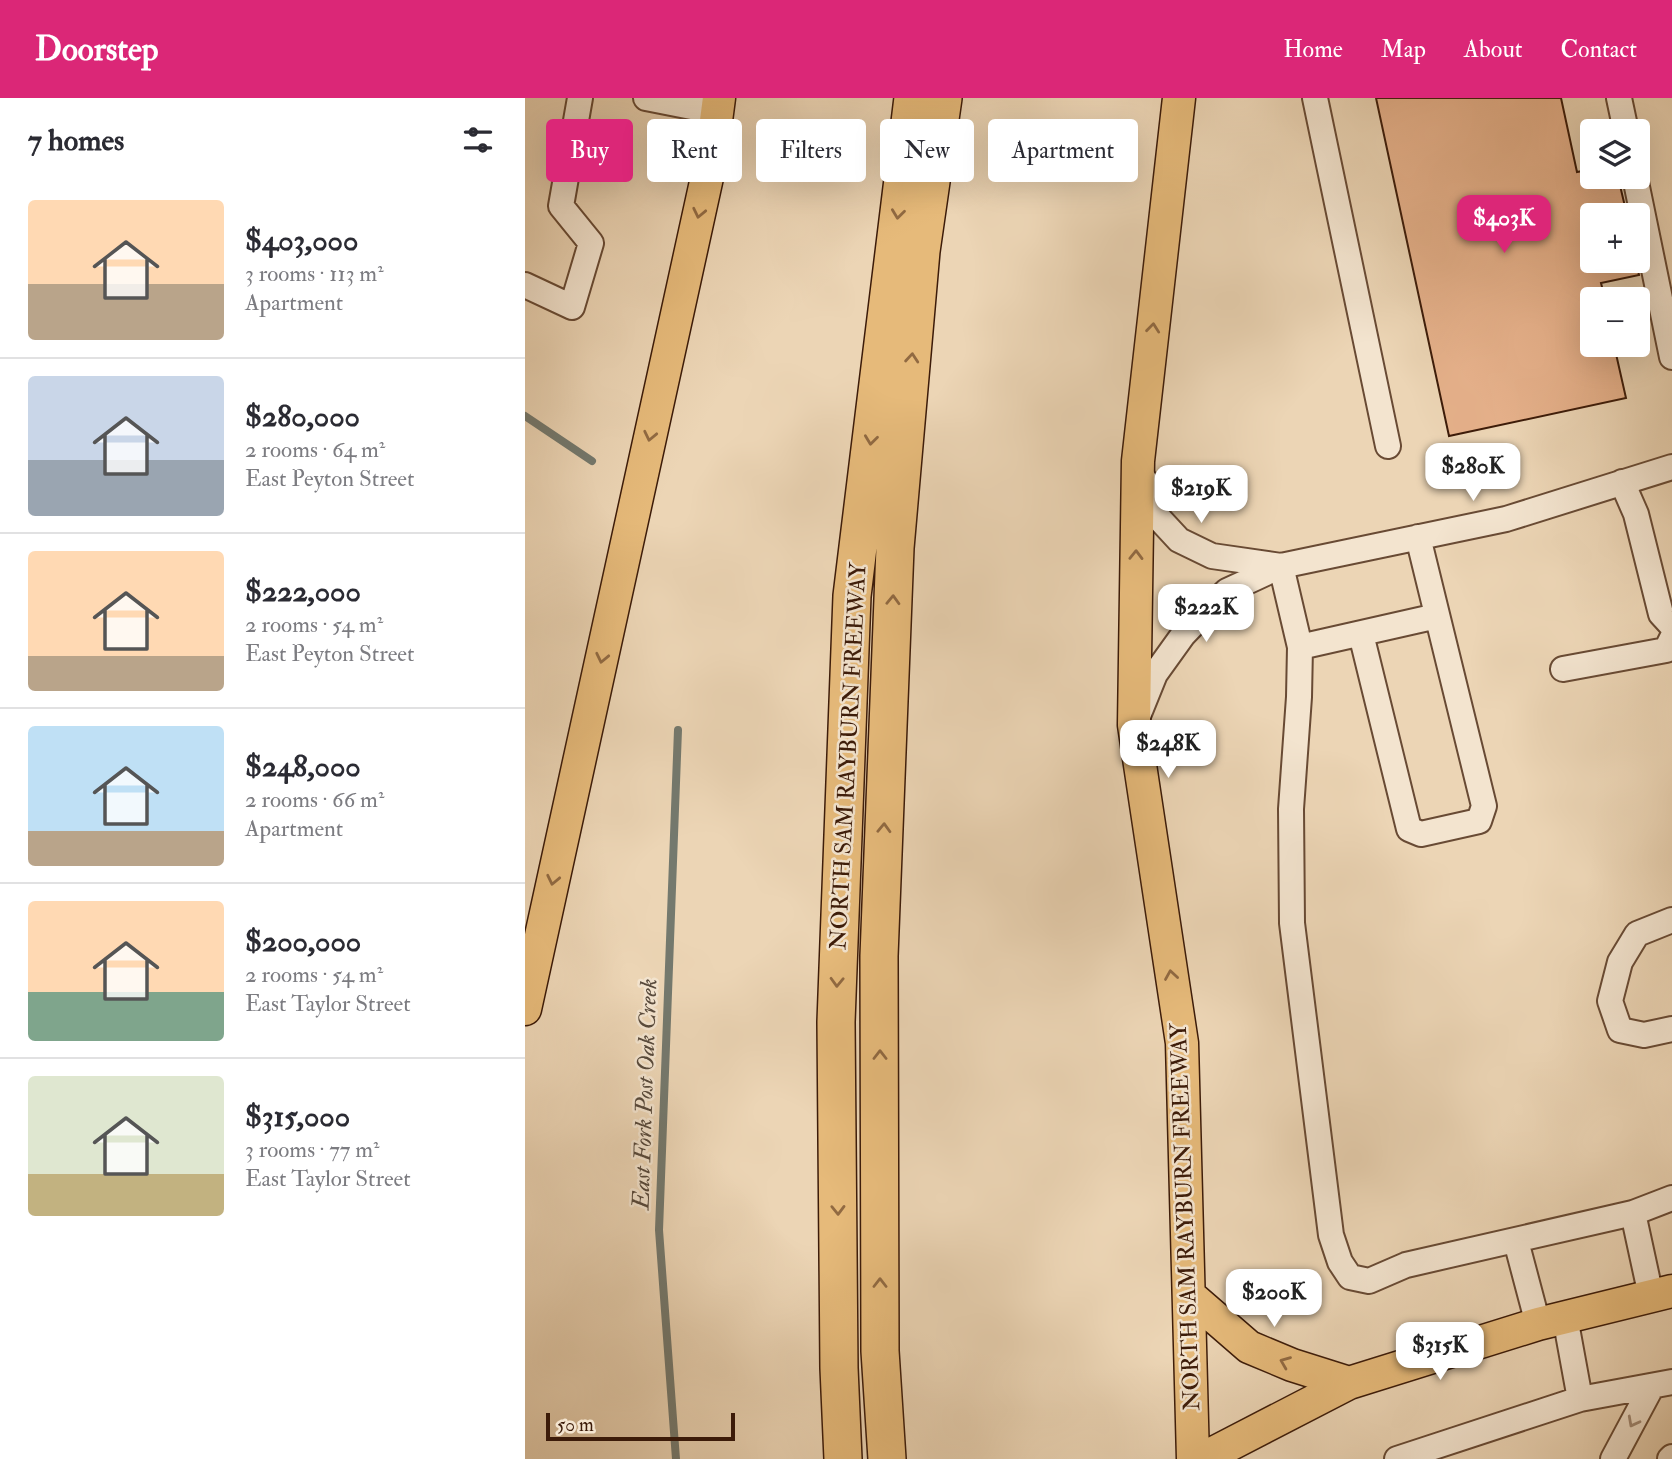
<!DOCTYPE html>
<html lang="en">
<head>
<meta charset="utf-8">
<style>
	:root { --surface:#fff; --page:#f7f7f7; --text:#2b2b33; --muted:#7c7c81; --line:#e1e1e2; --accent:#db2777 }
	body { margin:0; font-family:"IM FELL Double Pica",serif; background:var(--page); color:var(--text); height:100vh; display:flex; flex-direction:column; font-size:26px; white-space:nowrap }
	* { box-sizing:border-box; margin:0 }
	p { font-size:23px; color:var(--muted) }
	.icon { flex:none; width:38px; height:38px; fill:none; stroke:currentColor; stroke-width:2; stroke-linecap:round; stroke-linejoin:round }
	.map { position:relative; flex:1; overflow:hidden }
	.panel { display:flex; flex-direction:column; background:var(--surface); width:525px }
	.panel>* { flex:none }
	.banner { position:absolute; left:21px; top:21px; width:665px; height:63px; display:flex; gap:14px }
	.buttons { position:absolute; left:1055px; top:21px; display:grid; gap:14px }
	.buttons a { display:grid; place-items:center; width:70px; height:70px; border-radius:7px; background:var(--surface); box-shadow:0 7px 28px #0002; font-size:35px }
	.scale { position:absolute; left:21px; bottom:18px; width:189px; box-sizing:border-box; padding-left:7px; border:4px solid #3c1b09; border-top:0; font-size:19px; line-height:24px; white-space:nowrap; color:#3c1b09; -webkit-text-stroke:5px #f3e4cf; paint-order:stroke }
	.price { position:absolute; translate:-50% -60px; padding:0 16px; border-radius:14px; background:#fff; color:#222; font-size:23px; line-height:46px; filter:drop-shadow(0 2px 4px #0008) }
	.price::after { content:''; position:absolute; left:50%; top:42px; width:21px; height:16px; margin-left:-10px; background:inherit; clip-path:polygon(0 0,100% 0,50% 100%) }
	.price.on { background:var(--accent); color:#fff }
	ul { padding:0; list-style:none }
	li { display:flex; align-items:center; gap:21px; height:175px; padding:0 28px }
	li+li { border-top:2px solid var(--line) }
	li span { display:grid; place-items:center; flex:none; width:196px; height:140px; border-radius:7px; color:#555 }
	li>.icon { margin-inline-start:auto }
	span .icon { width:84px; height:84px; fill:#fffc; stroke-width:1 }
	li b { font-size:30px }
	h2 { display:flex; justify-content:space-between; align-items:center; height:84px; padding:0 28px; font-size:30px }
	.pill { padding:0 24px; border-radius:7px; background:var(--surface); box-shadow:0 7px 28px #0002; font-size:24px; line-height:63px }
	.pill.on { background:var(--accent); color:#fff }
	header { display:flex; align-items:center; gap:42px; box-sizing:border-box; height:98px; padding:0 35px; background:var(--accent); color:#fff }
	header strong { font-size:33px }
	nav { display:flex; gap:38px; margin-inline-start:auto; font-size:24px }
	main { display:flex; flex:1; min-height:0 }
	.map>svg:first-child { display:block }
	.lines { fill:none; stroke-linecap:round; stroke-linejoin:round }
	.stream { stroke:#74796e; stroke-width:8 }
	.building { fill:#e6b18b; stroke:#3c1b09; stroke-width:2 }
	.minor-casing { stroke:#684a34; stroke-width:28 }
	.major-casing { stroke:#3c1b09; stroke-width:35 }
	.highway-casing { stroke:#3c1b09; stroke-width:40 }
	.minor { stroke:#f3e4cf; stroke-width:24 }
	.major { stroke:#e6ba7a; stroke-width:32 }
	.highway { stroke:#e6ba7a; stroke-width:37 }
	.oneway { stroke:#916a42 }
	.oneway2 { stroke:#a18a76 }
	.labels { text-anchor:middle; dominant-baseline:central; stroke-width:5; stroke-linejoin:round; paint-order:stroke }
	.street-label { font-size:23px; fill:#3c1b09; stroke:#f3e4cf }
	.water-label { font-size:24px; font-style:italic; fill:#584a3c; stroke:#f3e4cf }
</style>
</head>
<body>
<header>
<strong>Doorstep</strong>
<nav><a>Home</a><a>Map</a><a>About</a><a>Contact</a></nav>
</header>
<main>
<section class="panel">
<h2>7 homes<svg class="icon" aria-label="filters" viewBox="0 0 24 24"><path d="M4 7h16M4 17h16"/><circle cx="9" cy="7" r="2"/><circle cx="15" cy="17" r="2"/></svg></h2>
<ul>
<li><span style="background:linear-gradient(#ffd9b3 60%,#b9a48a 0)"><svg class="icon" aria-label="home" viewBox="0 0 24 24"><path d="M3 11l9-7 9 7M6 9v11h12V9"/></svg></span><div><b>$403,000</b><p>3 rooms · 113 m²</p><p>Apartment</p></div></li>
<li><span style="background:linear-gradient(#c9d6e8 60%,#9aa5b1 0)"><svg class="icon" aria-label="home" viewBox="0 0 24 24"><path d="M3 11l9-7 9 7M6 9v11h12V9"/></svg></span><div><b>$280,000</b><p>2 rooms · 64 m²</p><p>East Peyton Street</p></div></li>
<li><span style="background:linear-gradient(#ffd9b3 75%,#b9a48a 0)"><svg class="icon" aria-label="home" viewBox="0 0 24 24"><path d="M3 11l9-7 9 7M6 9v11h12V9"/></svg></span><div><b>$222,000</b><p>2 rooms · 54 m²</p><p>East Peyton Street</p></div></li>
<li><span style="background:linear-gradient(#bfe0f5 75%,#b9a48a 0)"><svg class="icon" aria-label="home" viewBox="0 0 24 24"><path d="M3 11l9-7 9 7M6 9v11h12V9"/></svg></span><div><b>$248,000</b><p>2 rooms · 66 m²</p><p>Apartment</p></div></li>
<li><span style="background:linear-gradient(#ffd9b3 65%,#7fa58c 0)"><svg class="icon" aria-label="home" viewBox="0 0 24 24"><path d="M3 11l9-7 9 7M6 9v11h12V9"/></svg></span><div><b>$200,000</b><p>2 rooms · 54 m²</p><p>East Taylor Street</p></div></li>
<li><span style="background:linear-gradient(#dfe7d0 70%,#c2b280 0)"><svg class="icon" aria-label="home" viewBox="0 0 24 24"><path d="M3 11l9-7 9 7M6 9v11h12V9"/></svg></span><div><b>$315,000</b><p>3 rooms · 77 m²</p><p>East Taylor Street</p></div></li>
</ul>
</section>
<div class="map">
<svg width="1147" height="1361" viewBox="0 0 1147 1361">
	<rect width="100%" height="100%" fill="#ecd5b5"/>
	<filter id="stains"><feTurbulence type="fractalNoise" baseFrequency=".00286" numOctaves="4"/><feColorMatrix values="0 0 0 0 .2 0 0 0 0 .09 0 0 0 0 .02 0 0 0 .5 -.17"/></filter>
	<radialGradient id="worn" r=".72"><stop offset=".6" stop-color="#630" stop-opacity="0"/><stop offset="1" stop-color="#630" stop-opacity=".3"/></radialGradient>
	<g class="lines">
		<!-- stream -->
		<path class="stream" d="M 0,318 L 67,363
			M 151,1361 L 134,1132 L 153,632"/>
	</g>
	<!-- building -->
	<path class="building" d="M 851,0 L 1036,0 L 1052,74 L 1068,71 L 1068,79 L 1093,79 L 1102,117 L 1068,117 L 1068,163 L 1111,163 L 1114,177 L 1076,185 L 1080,201 L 1068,201 L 1068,247 L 1089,247 L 1101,300 L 924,338 Z"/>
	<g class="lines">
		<defs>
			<path id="minor" d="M 121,0 L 192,14
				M 790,0 L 863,348
				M 1094,0 L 1101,33
				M 1110,79 L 1147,259
				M 0,187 L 47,209 L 66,145 L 36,108 L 55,0
				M 619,381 L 629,415 L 654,442 L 687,458 L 756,468
				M 1097,384 L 1111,416 L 1136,516 L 1147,528
				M 756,468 L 775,549 L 774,599 L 766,711 L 767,825 L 806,1137 L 815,1164 L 825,1179 L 844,1183 L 881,1167 L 1108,1115 L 1147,1100
				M 836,536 L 884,731 L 896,736 L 954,723 L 959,708 L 893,439
				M 775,549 L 912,518
				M 1038,571 L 1141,552 L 1147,540
				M 613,618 L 630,576 L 658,537 L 681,513 L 702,493 L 756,468 L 981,421 L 1147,369
				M 1147,822 L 1112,836 L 1095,864 L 1085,903 L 1095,932 L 1119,937 L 1147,931
				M 1108,1115 L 1126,1198
				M 991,1143 L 1013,1226
				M 1055,1301 L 1147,1284
				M 872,1361 L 1055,1301 L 1040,1219
				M 1088,1361 L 1127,1288
				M 1145,1361 L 1147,1359"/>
			<path id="major" d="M 654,0 L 613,363 L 609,627 L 657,945 L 668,1361
				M 0,911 L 186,61 L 194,0
				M 664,1197 L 724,1249 L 767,1267 L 824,1285
				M 677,1361 L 824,1285 L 1013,1226 L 1147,1193"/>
			<path id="highway" d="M 318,1361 L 314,1270 L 311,924 L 327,498 L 388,0
				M 362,1361 L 355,1253 L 354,858 L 370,450 L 396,153 L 418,0"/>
		</defs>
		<!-- minor casing -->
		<use href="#minor" class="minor-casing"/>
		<!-- major casing -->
		<use href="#major" class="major-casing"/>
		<!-- highway casing -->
		<use href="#highway" class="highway-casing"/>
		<!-- minor -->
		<use href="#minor" class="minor"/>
		<!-- major -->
		<use href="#major" class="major"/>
		<!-- highway -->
		<use href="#highway" class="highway"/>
	</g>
	<!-- one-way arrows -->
	<defs><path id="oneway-chevron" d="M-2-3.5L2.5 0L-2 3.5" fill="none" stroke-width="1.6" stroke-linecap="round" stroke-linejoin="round" transform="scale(1.75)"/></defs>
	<g class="oneway">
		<use href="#oneway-chevron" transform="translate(174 115) rotate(102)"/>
		<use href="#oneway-chevron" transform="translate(373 116) rotate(97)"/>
		<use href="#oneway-chevron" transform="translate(628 230) rotate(-84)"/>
		<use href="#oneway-chevron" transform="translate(387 260) rotate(-85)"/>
		<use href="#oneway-chevron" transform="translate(125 338) rotate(102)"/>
		<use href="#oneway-chevron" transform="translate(346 342) rotate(97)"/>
		<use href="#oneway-chevron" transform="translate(611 457) rotate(-89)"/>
		<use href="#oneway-chevron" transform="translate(368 502) rotate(-88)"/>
		<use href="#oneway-chevron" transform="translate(77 560) rotate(102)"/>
		<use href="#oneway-chevron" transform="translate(359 730) rotate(-88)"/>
		<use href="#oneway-chevron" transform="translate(28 782) rotate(102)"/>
		<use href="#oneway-chevron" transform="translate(646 877) rotate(-99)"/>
		<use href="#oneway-chevron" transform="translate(312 884) rotate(92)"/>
		<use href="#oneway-chevron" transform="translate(355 957) rotate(-90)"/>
		<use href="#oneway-chevron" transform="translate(313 1112) rotate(89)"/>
		<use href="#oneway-chevron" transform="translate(355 1185) rotate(-90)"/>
		<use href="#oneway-chevron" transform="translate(760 1264) rotate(-158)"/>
	</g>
	<use class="oneway2" href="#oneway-chevron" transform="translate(1108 1324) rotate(118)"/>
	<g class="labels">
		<!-- street labels -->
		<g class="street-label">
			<text transform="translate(323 658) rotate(-87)">NORTH SAM RAYBURN FREEWAY</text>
			<text transform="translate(660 1119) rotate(-92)">NORTH SAM RAYBURN FREEWAY</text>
		</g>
		<!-- water labels -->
		<g class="water-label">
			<text transform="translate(120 996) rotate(-88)">East Fork Post Oak Creek</text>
		</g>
	</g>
	<rect width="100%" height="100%" filter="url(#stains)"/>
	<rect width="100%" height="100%" fill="url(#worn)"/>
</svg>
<div class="buttons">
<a><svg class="icon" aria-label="layers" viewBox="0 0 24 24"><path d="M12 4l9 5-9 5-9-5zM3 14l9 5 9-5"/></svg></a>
<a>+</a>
<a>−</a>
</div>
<div class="scale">50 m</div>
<b class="price on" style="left:979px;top:157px">$403K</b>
<b class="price" style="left:948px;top:405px">$280K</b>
<b class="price" style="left:676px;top:427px">$219K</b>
<b class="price" style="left:681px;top:546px">$222K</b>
<b class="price" style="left:643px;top:682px">$248K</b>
<b class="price" style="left:749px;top:1231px">$200K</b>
<b class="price" style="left:915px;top:1284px">$315K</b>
<div class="banner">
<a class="pill on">Buy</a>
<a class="pill">Rent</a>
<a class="pill">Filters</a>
<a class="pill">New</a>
<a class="pill">Apartment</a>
</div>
</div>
</main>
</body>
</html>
